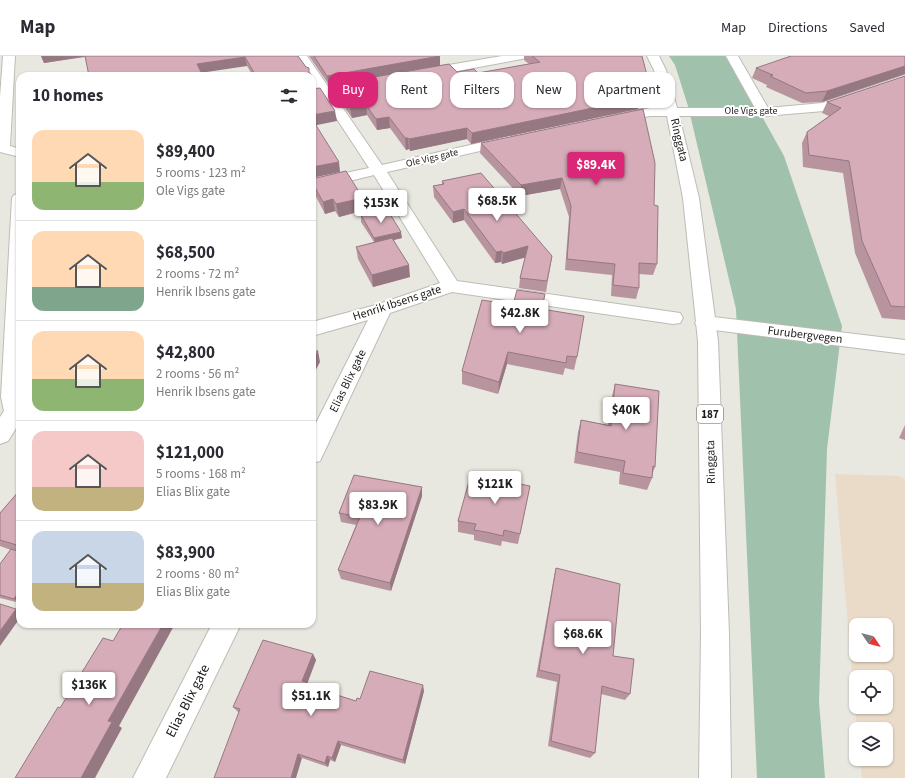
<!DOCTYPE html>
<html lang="en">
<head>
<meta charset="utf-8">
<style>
	:root { --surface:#fff; --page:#f7f7f7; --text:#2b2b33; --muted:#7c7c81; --line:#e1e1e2; --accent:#db2777 }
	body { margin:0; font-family:"Source Sans 3",sans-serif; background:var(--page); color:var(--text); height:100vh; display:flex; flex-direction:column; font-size:15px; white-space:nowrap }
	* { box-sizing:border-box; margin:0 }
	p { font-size:13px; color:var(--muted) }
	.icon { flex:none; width:22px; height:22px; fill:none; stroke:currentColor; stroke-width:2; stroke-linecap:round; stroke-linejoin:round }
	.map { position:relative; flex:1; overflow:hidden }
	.sheet { position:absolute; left:16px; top:16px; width:300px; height:556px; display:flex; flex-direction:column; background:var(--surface); border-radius:12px; box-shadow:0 1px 3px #0004 }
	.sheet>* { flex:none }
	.hud { position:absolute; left:328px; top:16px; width:380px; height:36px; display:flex; gap:8px }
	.needle { width:26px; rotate:125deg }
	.fabs { position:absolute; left:849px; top:562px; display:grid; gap:8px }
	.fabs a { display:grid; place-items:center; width:44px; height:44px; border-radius:8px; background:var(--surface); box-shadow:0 1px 3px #0004; font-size:20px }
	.price { position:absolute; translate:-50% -34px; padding:0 9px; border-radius:4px; background:#fff; color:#222; font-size:13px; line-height:26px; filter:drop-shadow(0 1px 2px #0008) }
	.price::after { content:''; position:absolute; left:50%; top:24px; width:12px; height:9px; margin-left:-6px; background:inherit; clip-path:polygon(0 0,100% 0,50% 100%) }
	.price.current { background:var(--accent); color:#fff }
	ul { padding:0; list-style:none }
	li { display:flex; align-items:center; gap:12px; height:100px; padding:0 16px }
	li+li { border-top:1px solid var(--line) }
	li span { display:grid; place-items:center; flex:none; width:112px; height:80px; border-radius:12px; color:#555 }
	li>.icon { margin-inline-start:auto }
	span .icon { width:48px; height:48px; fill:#fffc; stroke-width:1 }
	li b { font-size:17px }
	h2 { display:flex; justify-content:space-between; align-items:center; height:48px; padding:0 16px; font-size:17px }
	.tag { padding:0 14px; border-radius:12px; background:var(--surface); box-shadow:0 1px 3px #0004; font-size:14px; line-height:36px }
	.tag.current { background:var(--accent); color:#fff }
	header { display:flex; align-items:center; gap:24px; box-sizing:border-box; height:56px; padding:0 20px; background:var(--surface); border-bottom:1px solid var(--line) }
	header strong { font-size:19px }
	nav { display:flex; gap:22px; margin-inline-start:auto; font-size:14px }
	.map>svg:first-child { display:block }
	.education { fill:#eadbc8; fill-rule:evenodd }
	.green { fill:#a0c1ab }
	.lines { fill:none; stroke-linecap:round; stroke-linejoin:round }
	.minor-casing { stroke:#bdbcb6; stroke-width:2 }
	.secondary-casing { stroke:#bdbcb6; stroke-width:2 }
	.primary-casing { stroke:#bdbcb6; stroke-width:2 }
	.minor { fill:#fff; fill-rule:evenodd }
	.secondary { fill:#fff; fill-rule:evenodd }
	.primary { fill:#fff; fill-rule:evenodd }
	.wall { fill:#b8949f }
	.shaded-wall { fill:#967882 }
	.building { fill:#d6acb9; stroke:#967882 }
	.labels { text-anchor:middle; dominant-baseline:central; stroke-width:4; stroke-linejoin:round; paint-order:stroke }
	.far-street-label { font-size:10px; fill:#1b1a18; stroke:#fff }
	.shield { fill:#fff; stroke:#5f5f5d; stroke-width:1 }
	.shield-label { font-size:11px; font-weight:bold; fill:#1b1a18 }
	.street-label { font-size:12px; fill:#1b1a18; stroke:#fff }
	.near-street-label { font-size:14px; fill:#1b1a18; stroke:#fff }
</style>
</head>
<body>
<header>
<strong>Map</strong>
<nav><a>Map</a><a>Directions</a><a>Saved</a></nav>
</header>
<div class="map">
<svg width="905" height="722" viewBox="0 0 905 722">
	<rect width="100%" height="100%" fill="#e8e7e0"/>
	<!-- education -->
	<path class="education" d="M 835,418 L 899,420 L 905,423 L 905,722 L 862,722 L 860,703 L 886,703 L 886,673 L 857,673 ZM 856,569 L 886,569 L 886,599 L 856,599 ZM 856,621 L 886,621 L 886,651 L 856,651 Z"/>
	<!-- green -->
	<path class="green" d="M 669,0 L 728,0 L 730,3 L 784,100 L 842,270 L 827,393 L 819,646 L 825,722 L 757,722 L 736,253 L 688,50 L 675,9 Z"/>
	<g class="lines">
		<defs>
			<path id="minor" d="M 3,0 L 15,0 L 10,90 L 20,93 L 20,101 L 0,96 L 0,41 Z
				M 295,0 L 307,0 L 382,109 L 510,80 L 515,81 L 517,84 L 515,87 L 387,116 L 457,225 L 673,256 L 680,257 L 683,262 L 680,267 L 673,268 L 452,236 L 390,257 L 320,405 L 312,407 L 312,375 L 368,264 L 312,280 L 312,266 L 376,249 L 440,227 L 374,119 L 312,134 L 312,124 L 369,112 L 312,25 L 312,20 L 309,20 Z
				M 502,0 L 528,0 L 526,2 L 522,3 L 425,21 L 421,20 L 419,17 L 421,14 L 425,13 Z
				M 726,0 L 738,0 L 768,52 L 822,47 L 905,19 L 905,27 L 824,55 L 764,60 L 650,60 L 614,67 L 609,66 L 607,63 L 609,60 L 650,52 L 755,52 Z
				M 20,137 L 20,366 L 8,385 L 0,388 L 0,361 L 4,355 L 1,341 L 12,142 L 14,139 Z
				M 212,568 L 241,568 L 166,722 L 133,722 Z"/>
			<path id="secondary" d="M 705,260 L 905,284 L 905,298 L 698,272 L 695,267 L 698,262 Z"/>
			<path id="primary" d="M 647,0 L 659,0 L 666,14 L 678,55 L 699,142 L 718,285 L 729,578 L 731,722 L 699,722 L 701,578 L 698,285 L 683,142 L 666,55 L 654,14 Z"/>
		</defs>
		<!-- minor casing -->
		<use href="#minor" class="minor-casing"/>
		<!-- secondary casing -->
		<use href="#secondary" class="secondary-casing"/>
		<!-- primary casing -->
		<use href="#primary" class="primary-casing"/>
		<!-- minor -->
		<use href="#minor" class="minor"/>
		<!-- secondary -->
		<use href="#secondary" class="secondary"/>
		<!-- primary -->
		<use href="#primary" class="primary"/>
	</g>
	<!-- wall -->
	<path class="wall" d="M 41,0 L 298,0 L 312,20 L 253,20 L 247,10 L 85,1 L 44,7 Z
		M 309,0 L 440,0 L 440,9 L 457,16 L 478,17 L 529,8 L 524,4 L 524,0 L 642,0 L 645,34 L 639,35 L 638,53 L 471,88 L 467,83 L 410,95 L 409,93 L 406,94 L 390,72 L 377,74 L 367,59 L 352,62 L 336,39 L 334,28 L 363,23 L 329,29 Z
		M 905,0 L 905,18 L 822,46 L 802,47 L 766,31 L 767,29 L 752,22 L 756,12 Z
		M 905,20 L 905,264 L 882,262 L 855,197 L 843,117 L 803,111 L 802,87 L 807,76 L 829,60 L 822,57 L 827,46 Z
		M 481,87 L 654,149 L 657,208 L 653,219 L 639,218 L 639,232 L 636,243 L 611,240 L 612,219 L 565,214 L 569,161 L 560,133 L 520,140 L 480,97 Z
		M 312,123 L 363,142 L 365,154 L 339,161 L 335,155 L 325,158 L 313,135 Z
		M 442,125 L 552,200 L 546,236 L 519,232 L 520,222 L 525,201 L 502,208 L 501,206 L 495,207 L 464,164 L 453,167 L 434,141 L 433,130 L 442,128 Z
		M 361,159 L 402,182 L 394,184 L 410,221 L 373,231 L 358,203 L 356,191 L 374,186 L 361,166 Z
		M 542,253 L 577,301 L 574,314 L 565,312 L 563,319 L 507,308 L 498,338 L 462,328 L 462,315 Z
		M 615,328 L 655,411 L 653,416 L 652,422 L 647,434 L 619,428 L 620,416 L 574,407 L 578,376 L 581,364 L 608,369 L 612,340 Z
		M 905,369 L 905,384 L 899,382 Z
		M 530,430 L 518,488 L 502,485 L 501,490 L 474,484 L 474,479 L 458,476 L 458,465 Z
		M 20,434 L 20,547 L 0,542 L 0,508 L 11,494 L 0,490 L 0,457 Z
		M 422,440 L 391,535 L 341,523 L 338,514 L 356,469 L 341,466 L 339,457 Z
		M 556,512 L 613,600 L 630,638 L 625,644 L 601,638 L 595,697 L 590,702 L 548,690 L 557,626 L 536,621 L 554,521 Z
		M 313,598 L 316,604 L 307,628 L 309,630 L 356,645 L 360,643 L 424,635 L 405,708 L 341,689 L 335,706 L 330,704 L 328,711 L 302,702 L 238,656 L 233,651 Z"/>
	<!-- shaded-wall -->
	<path class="shaded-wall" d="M 41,0 L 88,0 L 44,7 Z
		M 440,0 L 440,10 L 329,29 L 327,20 Z
		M 245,1 L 247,10 L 200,17 L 197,8 Z
		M 905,10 L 905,18 L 822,46 L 827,35 Z
		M 313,22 L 315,32 L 312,33 L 312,23 Z
		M 648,23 L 645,34 L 639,35 L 638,41 L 630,43 L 634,26 Z
		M 641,42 L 638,53 L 471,88 L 472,77 Z
		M 366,49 L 367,59 L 352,62 L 350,52 Z
		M 335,55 L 337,65 L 312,70 L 312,59 Z
		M 389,61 L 390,72 L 377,74 L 376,63 Z
		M 467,72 L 467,83 L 410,95 L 409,83 Z
		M 405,82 L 408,82 L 409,93 L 406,94 Z
		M 339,106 L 340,116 L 312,122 L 312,111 Z
		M 562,122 L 560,133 L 520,140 L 521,129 Z
		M 363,142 L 365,154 L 339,161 L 336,148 Z
		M 333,143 L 335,155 L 325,158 L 323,146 Z
		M 464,153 L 464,164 L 453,167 L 453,156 Z
		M 401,176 L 402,182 L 375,188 L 374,182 Z
		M 528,190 L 527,201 L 502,208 L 503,197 Z
		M 502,195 L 501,206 L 495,207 L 496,196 Z
		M 409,209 L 410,221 L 373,231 L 372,219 Z
		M 318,295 L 320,306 L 312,321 L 312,305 Z
		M 508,296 L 507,308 L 498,338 L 499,326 Z
		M 422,431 L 422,440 L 391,535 L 390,527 Z
		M 20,534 L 20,547 L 14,543 Z
		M 16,553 L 20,555 L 20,562 L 0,590 L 0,575 Z
		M 163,568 L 175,568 L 119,670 L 122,672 L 95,722 L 81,722 L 108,665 Z
		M 313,598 L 316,604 L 307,628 L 310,632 L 308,635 L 302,625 Z
		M 423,629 L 424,635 L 405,708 L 403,704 Z
		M 338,685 L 341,689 L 335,706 L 332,702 Z
		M 298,698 L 302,702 L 296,722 L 291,722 Z
		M 327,700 L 330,704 L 328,711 L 325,707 Z"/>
	<!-- building -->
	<path class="building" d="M 85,0 L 298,0 L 306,11 L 309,12 L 309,16 L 312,20 L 256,20 L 245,1 L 197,8 L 203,20 L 89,20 Z
		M 314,0 L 440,0 L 327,20 Z
		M 532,0 L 642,0 L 648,23 L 634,26 L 640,31 L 633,32 L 640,38 L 641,42 L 472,77 L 467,72 L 409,83 L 408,82 L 405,82 L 389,61 L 376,63 L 366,49 L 350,52 L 334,28 L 449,8 L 457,16 L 474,13 L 478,17 L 540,6 Z
		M 791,0 L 905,0 L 905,10 L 827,35 L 806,37 L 770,20 L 773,19 L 756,12 Z
		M 905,20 L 905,251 L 891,250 L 862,185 L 849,105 L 809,99 L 807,76 L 841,52 L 827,46 Z
		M 320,32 L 335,55 L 312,59 L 312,33 Z
		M 643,53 L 655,107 L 654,149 L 658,150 L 657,208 L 639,207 L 639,232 L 613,229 L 615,208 L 567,203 L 571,150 L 562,122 L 521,129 L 481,87 Z
		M 312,63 L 339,106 L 312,111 Z
		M 346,115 L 363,142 L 336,148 L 333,143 L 323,146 L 312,126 L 312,123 Z
		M 481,117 L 552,200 L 547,225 L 520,222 L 528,190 L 503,197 L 502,195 L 496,196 L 464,153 L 453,156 L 433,130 L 444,128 L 442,125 Z
		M 387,153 L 401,176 L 374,182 L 361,159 Z
		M 392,182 L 409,209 L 372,219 L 356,191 Z
		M 517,234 L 545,238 L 542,253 L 584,260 L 577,301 L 567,300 L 566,307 L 508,296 L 499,326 L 462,315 L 482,244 L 513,249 Z
		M 312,294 L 318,295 L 312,305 Z
		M 615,328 L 659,335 L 655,411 L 653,410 L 652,422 L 623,417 L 625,405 L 577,396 L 581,364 L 611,370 Z
		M 471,418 L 530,430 L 520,478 L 504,474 L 503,480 L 486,476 L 474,474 L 476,468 L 458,465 Z
		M 354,419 L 422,431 L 390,527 L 338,514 L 360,461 L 339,457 Z
		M 20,434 L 20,490 L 0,484 L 0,457 Z
		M 11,493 L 20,496 L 20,534 L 14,543 L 0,539 L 0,508 Z
		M 556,512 L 620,528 L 613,600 L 634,603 L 630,638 L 602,630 L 595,697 L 551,685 L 560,619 L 539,614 Z
		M 0,548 L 16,553 L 0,575 Z
		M 123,568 L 163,568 L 108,665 L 112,666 L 81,722 L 15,722 L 58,651 L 60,652 L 103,582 L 113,585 Z
		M 263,584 L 313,598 L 302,625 L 306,626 L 305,629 L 356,645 L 357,642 L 360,643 L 370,615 L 423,629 L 403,704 L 338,685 L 332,702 L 327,700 L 325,707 L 298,698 L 291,722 L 214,722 L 240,653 L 233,651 Z"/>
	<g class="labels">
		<!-- far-street labels -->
		<g class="far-street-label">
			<text x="751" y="55">Ole Vigs gate</text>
			<text transform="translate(432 102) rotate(-13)">Ole Vigs gate</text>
		</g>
		<!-- shield labels -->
		<rect class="shield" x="697" y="349" width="26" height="18" rx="3"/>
		<g class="shield-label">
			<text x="710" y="358">187</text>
		</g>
		<!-- street labels -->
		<g class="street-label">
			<text transform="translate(679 84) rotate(77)">Ringgata</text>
			<text transform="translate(397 247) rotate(-18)">Henrik Ibsens gate</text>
			<text transform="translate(805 279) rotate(7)">Furubergvegen</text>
			<text transform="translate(348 325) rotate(-64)">Elias Blix gate</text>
			<text transform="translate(711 406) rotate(-91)">Ringgata</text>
		</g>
		<!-- near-street labels -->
		<g class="near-street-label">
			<text transform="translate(188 645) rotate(-63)">Elias Blix gate</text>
		</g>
	</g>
</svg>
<div class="fabs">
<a><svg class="needle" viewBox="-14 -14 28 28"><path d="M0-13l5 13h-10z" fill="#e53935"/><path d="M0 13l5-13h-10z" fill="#7c7c81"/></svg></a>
<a><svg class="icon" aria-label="locate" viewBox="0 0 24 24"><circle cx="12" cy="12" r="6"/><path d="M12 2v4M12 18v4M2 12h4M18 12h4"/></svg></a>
<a><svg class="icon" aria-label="layers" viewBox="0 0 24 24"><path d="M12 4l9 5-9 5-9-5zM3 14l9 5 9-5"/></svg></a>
</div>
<b class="price current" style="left:596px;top:130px">$89.4K</b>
<b class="price" style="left:497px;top:166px">$68.5K</b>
<b class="price" style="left:381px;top:168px">$153K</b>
<b class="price" style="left:520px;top:278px">$42.8K</b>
<b class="price" style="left:626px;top:375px">$40K</b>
<b class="price" style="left:495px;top:449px">$121K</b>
<b class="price" style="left:378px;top:470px">$83.9K</b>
<b class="price" style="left:583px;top:599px">$68.6K</b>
<b class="price" style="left:89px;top:650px">$136K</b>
<b class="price" style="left:311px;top:661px">$51.1K</b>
<div class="hud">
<a class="tag current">Buy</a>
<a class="tag">Rent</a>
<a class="tag">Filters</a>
<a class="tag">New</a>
<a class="tag">Apartment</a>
</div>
<section class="sheet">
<h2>10 homes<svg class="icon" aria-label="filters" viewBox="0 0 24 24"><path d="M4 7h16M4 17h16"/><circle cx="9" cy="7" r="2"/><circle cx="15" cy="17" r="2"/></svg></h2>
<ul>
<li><span style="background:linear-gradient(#ffd9b3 65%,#8fb573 0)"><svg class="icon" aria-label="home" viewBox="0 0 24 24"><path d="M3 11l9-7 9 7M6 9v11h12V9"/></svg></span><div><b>$89,400</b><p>5 rooms · 123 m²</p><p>Ole Vigs gate</p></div></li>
<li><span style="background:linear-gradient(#ffd9b3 70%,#7fa58c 0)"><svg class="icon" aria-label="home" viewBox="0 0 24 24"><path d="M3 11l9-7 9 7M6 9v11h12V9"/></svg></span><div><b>$68,500</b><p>2 rooms · 72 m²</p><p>Henrik Ibsens gate</p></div></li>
<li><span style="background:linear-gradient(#ffd9b3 60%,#8fb573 0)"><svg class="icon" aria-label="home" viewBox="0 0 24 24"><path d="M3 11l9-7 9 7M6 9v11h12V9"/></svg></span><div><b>$42,800</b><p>2 rooms · 56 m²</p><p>Henrik Ibsens gate</p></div></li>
<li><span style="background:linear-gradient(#f6c9c9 70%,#c2b280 0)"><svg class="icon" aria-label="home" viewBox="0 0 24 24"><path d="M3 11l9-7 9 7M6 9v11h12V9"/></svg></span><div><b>$121,000</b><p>5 rooms · 168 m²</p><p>Elias Blix gate</p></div></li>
<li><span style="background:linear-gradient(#c9d6e8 65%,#c2b280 0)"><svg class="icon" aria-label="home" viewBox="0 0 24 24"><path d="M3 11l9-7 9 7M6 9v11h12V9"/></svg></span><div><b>$83,900</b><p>2 rooms · 80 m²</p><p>Elias Blix gate</p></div></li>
</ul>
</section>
</div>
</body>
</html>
